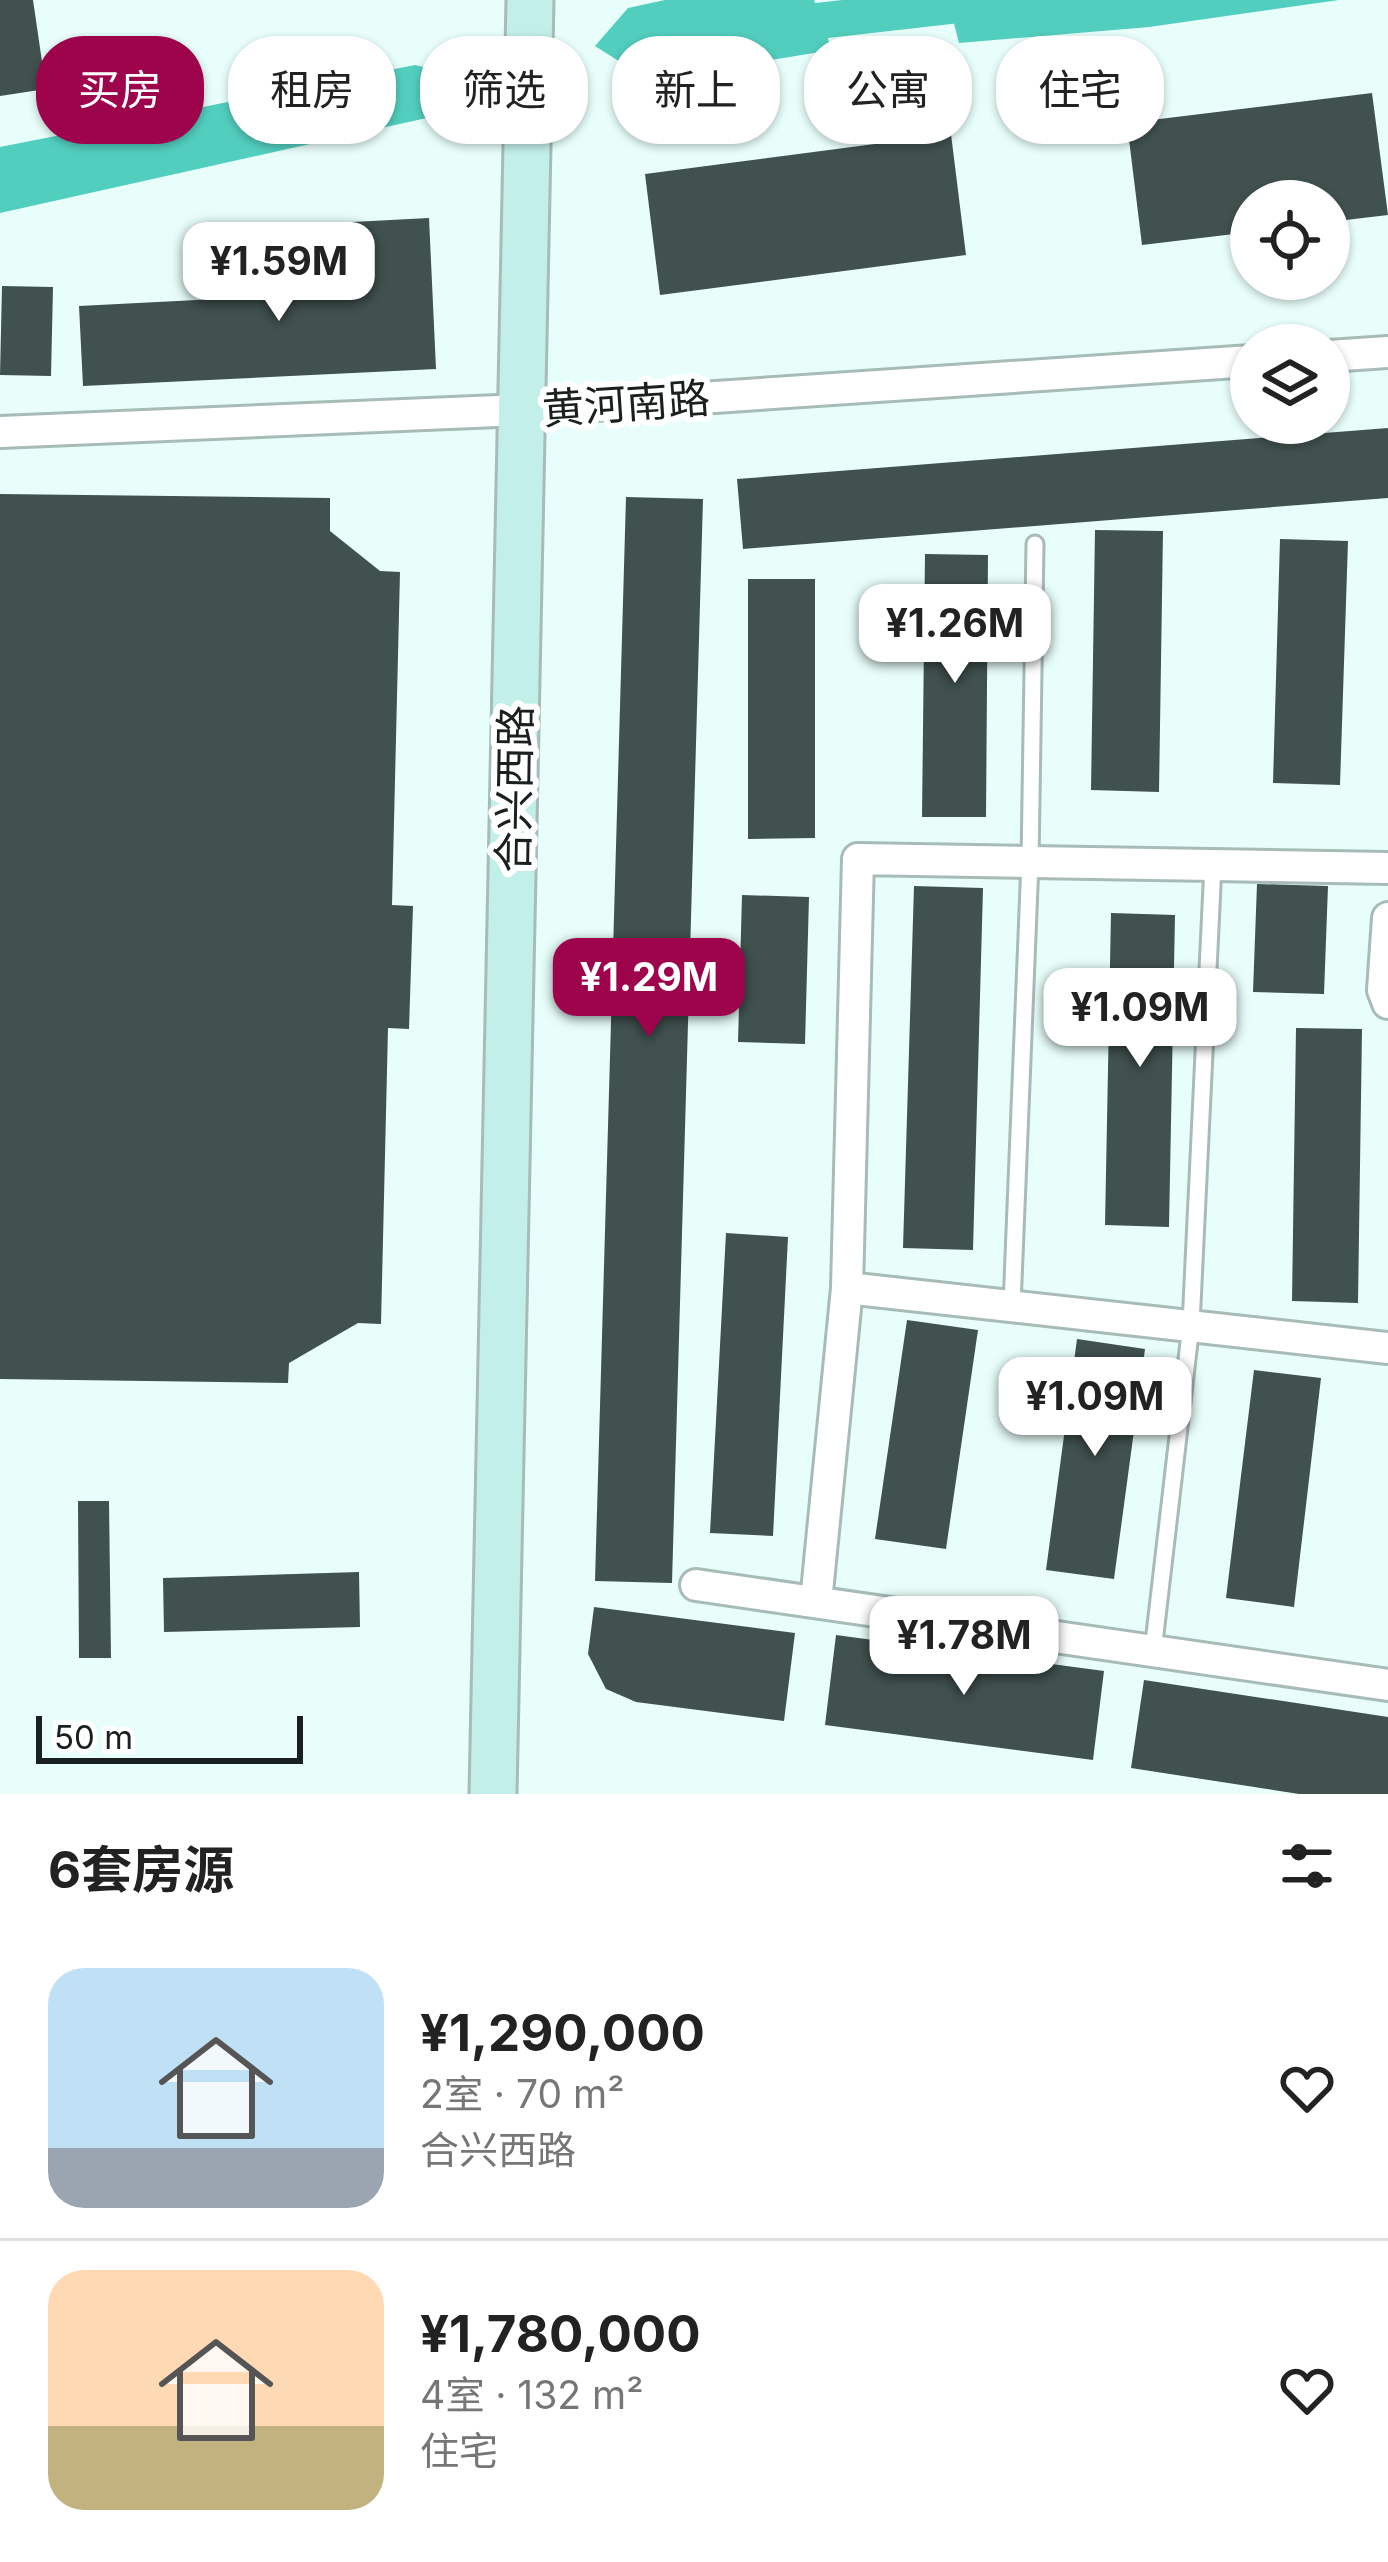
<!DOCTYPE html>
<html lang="zh">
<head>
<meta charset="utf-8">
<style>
	:root { --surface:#fff; --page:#f2f2f2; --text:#222; --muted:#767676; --line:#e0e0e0; --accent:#9e044c }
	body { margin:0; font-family:Inter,"Noto Sans SC",sans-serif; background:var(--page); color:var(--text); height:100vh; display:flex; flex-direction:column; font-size:45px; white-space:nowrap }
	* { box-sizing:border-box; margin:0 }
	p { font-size:39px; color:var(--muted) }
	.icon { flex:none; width:66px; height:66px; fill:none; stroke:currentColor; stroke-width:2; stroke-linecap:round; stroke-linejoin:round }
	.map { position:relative; height:1794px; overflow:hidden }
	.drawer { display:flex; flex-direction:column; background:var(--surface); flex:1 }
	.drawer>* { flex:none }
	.hud { position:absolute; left:36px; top:36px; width:1317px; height:108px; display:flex; gap:24px }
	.controls { position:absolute; left:1230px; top:180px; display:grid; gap:24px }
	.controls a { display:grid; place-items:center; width:120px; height:120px; border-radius:50%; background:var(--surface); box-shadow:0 3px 9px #0004; font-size:60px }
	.scale { position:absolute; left:36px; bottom:30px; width:267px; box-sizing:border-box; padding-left:12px; border:6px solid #19201f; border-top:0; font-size:33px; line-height:42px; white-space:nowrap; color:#19201f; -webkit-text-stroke:9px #fff; paint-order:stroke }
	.price { position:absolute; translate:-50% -102px; padding:0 27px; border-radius:24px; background:#fff; color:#222; font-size:39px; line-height:78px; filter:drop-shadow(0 3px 6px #0008) }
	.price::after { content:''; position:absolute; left:50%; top:72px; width:36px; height:27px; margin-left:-18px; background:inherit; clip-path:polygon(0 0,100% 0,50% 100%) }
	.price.selected { background:var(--accent); color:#fff }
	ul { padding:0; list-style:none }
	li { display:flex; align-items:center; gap:36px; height:300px; padding:0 48px }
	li+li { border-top:3px solid var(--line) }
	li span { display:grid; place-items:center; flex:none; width:336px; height:240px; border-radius:36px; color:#555 }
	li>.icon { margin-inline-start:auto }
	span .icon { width:144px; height:144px; fill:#fffc; stroke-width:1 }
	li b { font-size:51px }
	h2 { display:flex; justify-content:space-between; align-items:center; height:144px; padding:0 48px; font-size:51px }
	.tag { padding:0 42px; border-radius:48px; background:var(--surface); box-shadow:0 3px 9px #0004; font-size:42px; line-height:108px }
	.tag.selected { background:var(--accent); color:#fff }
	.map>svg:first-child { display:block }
	.water { fill:#52cebe }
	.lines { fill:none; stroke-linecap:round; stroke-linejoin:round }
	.canal { stroke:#52cebe; stroke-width:36 }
	.building { fill:#40514e }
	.lane-casing { stroke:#a7bbb7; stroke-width:21 }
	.street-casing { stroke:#a7bbb7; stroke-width:36 }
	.secondary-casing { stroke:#a7bbb7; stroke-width:51 }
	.lane { stroke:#fff; stroke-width:15 }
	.street { stroke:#fff; stroke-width:30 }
	.secondary { stroke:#c2efea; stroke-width:45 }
	.labels { text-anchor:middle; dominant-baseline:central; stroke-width:12; stroke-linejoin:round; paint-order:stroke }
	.street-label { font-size:42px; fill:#19201f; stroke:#fff }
</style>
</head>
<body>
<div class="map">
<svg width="1388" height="1794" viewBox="0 0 1388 1794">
	<rect width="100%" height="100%" fill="#e8fefa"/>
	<!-- water -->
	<path class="water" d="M 665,0 L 814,0 L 832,50 L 703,71 L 636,72 L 595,46 L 628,8 Z
		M 948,0 L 1339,0 L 1149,27 L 959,43 Z
		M 415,65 L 469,78 L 431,117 L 0,213 L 0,147 Z"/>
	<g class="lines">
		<!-- canal -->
		<path class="canal" d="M 773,26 L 1002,0
			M 469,78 L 481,75"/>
	</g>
	<!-- building -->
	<path class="building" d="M 0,0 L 33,0 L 46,89 L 0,96 Z
		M 1372,93 L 1388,215 L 1329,222 L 1329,201 L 1251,201 L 1251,232 L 1142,245 L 1127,123 Z
		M 951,134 L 966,255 L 660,295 L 645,174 Z
		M 429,218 L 436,369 L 83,386 L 79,306 L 356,292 L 352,222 Z
		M 2,286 L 53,287 L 51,376 L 0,375 Z
		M 1388,428 L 1388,498 L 743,549 L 737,479 Z
		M 0,494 L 330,498 L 330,531 L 380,571 L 400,572 L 392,905 L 413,906 L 409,1029 L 388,1028 L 381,1324 L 358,1323 L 289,1363 L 288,1383 L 0,1379 Z
		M 626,497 L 703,499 L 672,1583 L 595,1581 Z
		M 1095,530 L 1163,531 L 1159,792 L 1091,790 Z
		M 1280,539 L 1348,541 L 1340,785 L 1273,783 Z
		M 925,554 L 988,555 L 986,817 L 922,817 Z
		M 748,579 L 815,579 L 815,838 L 748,839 Z
		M 1257,884 L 1328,886 L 1324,994 L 1253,992 Z
		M 914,886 L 983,888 L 973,1250 L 903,1248 Z
		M 742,895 L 809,897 L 805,1044 L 738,1042 Z
		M 1111,913 L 1175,915 L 1169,1227 L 1105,1225 Z
		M 1296,1028 L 1362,1029 L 1358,1303 L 1292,1301 Z
		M 726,1233 L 788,1237 L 773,1536 L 710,1533 Z
		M 907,1320 L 978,1330 L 946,1549 L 875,1539 Z
		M 1077,1339 L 1145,1349 L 1114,1579 L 1046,1570 Z
		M 1254,1370 L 1321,1378 L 1294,1607 L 1226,1598 Z
		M 78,1501 L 109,1501 L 111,1658 L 79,1658 Z
		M 359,1572 L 360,1627 L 164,1632 L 163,1578 Z
		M 594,1607 L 795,1633 L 784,1721 L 636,1702 L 606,1689 L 588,1654 Z
		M 836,1635 L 1104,1671 L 1093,1760 L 825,1725 Z
		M 1144,1680 L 1388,1717 L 1388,1794 L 1299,1794 L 1131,1768 Z"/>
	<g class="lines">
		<defs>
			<path id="lane" d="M 1012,1306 L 1030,862 L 1035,544
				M 1153,1651 L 1191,1325 L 1213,865"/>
			<path id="street" d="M 1329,356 L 1388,352
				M 0,432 L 521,410 L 1251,361
				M 1388,868 L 858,859 L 847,1288 L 1388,1348
				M 1388,918 L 1383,990 L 1388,1003
				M 696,1585 L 1388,1685
				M 816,1602 L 847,1288"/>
			<path id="secondary" d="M 493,1794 L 530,0"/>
		</defs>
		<!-- lane casing -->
		<use href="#lane" class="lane-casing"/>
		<!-- street casing -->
		<use href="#street" class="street-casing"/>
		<!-- secondary casing -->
		<use href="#secondary" class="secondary-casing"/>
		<!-- lane -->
		<use href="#lane" class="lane"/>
		<!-- street -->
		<use href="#street" class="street"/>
		<!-- secondary -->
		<use href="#secondary" class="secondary"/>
	</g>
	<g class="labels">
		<!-- street labels -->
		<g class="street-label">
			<text transform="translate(626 403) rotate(-4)">黄河南路</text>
			<text transform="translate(514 789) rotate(-89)">合兴西路</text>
		</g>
	</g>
</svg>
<div class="controls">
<a><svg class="icon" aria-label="locate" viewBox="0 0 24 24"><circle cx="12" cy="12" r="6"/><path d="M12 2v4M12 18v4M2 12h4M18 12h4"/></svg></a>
<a><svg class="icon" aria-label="layers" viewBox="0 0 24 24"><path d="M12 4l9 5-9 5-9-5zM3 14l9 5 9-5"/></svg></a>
</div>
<div class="scale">50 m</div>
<b class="price" style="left:279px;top:324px">¥1.59M</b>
<b class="price" style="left:955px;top:686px">¥1.26M</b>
<b class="price selected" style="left:649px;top:1040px">¥1.29M</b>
<b class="price" style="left:1140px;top:1070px">¥1.09M</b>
<b class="price" style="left:1095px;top:1459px">¥1.09M</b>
<b class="price" style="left:964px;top:1698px">¥1.78M</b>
<div class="hud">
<a class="tag selected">买房</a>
<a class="tag">租房</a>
<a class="tag">筛选</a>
<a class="tag">新上</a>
<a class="tag">公寓</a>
<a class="tag">住宅</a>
</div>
</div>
<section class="drawer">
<h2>6套房源<svg class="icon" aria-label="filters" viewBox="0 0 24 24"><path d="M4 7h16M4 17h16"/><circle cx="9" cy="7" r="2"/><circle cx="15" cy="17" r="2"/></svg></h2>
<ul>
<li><span style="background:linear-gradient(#bfe0f5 75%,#9aa5b1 0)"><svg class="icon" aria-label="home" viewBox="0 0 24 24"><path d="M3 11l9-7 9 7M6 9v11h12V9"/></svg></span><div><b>¥1,290,000</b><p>2室 · 70 m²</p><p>合兴西路</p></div><svg class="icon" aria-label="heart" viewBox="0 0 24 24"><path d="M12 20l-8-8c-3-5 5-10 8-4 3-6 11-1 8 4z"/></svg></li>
<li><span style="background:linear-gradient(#ffd9b3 65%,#c2b280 0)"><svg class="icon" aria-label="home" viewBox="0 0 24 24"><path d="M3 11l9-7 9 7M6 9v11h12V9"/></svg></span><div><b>¥1,780,000</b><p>4室 · 132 m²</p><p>住宅</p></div><svg class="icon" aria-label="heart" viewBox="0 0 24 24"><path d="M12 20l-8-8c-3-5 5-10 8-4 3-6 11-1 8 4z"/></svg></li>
</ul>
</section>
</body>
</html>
